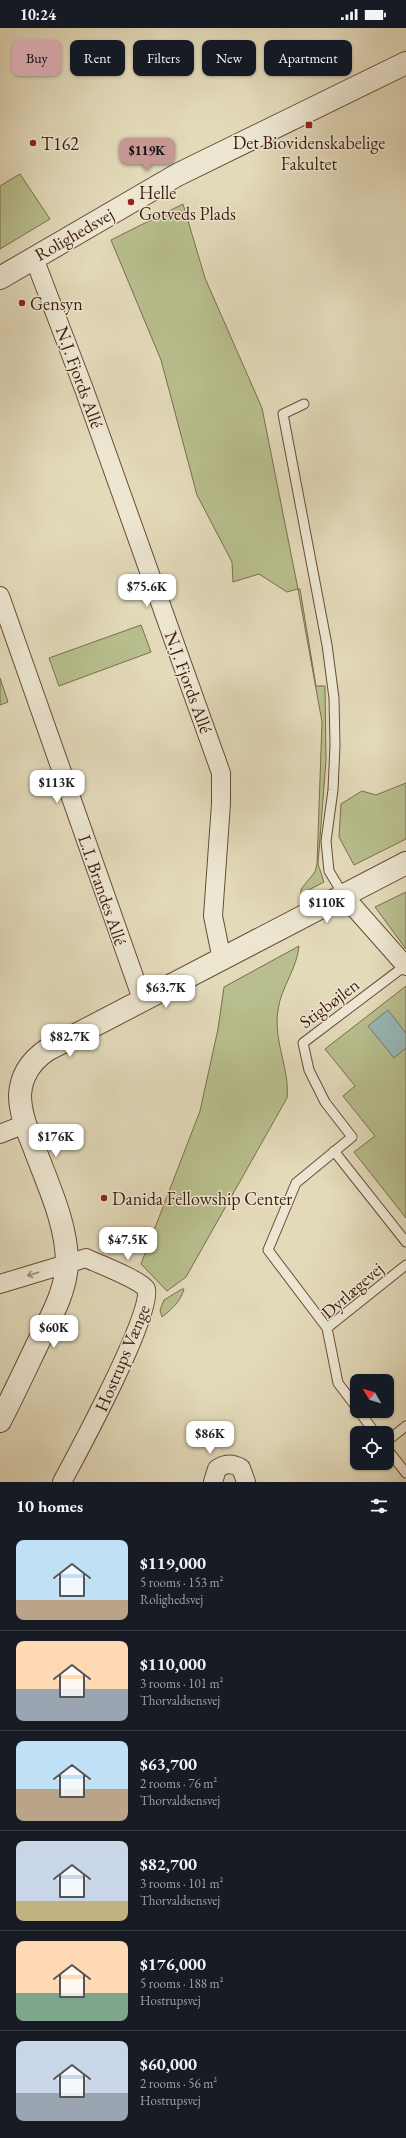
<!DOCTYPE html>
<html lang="en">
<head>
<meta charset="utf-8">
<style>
	:root { --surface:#171b24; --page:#242831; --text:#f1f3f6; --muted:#9ea1a6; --line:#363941; --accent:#c59692 }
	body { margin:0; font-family:"EB Garamond",serif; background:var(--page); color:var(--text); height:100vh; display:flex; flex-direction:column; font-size:15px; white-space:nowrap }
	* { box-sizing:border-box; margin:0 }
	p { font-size:13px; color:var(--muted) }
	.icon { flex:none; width:22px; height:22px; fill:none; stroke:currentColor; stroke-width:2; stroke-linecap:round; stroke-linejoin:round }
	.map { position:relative; height:1454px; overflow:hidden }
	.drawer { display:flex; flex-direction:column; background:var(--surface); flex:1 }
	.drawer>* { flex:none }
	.top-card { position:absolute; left:12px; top:12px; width:382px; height:36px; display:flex; gap:8px }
	.needle { width:26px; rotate:308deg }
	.fabs { position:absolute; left:350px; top:1346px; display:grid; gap:8px }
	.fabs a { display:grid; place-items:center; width:44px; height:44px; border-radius:8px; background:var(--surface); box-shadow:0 1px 3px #0004; font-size:20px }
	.price { position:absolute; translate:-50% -34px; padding:0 9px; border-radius:8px; background:#fff; color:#222; font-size:13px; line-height:26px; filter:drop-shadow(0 1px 2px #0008) }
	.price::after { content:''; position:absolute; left:50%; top:24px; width:12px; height:9px; margin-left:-6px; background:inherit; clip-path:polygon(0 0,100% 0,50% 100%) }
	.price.selected { background:var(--accent); color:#111 }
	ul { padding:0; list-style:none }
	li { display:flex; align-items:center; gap:12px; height:100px; padding:0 16px }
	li+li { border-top:1px solid var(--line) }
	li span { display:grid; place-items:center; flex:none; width:112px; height:80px; border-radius:8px; color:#555 }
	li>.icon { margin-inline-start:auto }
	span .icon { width:48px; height:48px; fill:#fffc; stroke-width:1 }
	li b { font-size:17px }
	h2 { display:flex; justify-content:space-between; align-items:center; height:48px; padding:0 16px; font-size:17px }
	.pill { padding:0 14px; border-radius:8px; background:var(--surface); box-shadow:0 1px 3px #0004; font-size:14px; line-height:36px }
	.pill.selected { background:var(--accent); color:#111 }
	.status { display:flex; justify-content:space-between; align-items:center; height:28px; padding:0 20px; background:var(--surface); direction:ltr }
	.status svg { height:11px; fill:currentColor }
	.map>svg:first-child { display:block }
	.green { fill:#b8be8d; stroke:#7c6d4e }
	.water { fill:#98b8b9; stroke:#747a75 }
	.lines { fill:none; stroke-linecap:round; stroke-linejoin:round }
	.service-casing { stroke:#684c3a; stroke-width:11 }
	.minor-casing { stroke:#684c3a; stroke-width:20 }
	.tertiary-casing { stroke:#684c3a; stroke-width:24 }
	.service { stroke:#ede7d2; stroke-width:9 }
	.minor { stroke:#ede7d2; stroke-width:18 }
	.tertiary { stroke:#ede7d2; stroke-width:22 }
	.oneway { stroke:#9f8c7a }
	.poi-dot { fill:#8f2418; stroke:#ede7d2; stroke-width:1.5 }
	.labels { text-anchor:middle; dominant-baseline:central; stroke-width:3; stroke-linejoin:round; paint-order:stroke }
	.poi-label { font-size:18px; fill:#3f1c0f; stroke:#ede7d2; text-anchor:start }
	.street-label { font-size:18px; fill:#3f1c0f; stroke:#ede7d2 }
</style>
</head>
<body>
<div class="status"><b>10:24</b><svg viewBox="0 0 49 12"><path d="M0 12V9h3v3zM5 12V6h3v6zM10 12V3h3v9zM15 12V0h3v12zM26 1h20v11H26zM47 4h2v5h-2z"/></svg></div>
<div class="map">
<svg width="406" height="1454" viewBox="0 0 406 1454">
	<rect width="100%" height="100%" fill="#e3daba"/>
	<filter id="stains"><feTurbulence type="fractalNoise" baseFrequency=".005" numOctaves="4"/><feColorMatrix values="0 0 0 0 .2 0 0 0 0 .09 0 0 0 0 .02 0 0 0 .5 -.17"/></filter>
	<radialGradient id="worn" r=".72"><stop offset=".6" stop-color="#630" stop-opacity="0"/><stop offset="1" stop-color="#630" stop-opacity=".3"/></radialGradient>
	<!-- green -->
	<path class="green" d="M 20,146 L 50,191 L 0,221 L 0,158 Z
		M 183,176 L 205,250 L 262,380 L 298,561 L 300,561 L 316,658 L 325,658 L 326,732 L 318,836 L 324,854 L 301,866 L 301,861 L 315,844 L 317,836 L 322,694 L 298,561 L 287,564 L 259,546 L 233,554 L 232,534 L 197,467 L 161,332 L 111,212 Z
		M 141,597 L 151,624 L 59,658 L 49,630 Z
		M 0,650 L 8,674 L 0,677 Z
		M 406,755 L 406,811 L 354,837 L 339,809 L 341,776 L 362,763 L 376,767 Z
		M 406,864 L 406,921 L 375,879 Z
		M 299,918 C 297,941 281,959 278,982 C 273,1013 290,1041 287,1070 L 186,1249 L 167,1263 L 141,1236 L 200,1083 L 218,1001 L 224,959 Z
		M 406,958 L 406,1190 L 354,1124 L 375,1108 L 343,1068 L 355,1058 L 325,1021 Z
		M 182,1261 L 184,1261 C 181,1273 172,1281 162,1289 L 160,1282 L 164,1272 Z"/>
	<!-- water -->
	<path class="water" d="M 388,982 L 406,1005 L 406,1020 L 394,1030 L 368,998 Z"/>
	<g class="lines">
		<defs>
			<path id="service" d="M 304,376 L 283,386 L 327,617 L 334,670 L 335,717 L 333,762 L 326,813 L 329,843 L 344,868
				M 334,1123 L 406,1214
				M 327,1300 L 406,1237
				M 357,1380 L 338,1355 L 327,1300 L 268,1222 L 296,1155 L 352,1109 L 325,1074 L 309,1042 L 303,1015 L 406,937
				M 359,1383 L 375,1405
				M 387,1413 L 406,1398
				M 387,1421 L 406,1445"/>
			<path id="minor" d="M 34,230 L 84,361 L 221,745 L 221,776 L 213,888 L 222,932
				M 0,568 L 143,974
				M 344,868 L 406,938
				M 0,1106 L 25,1096
				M 0,1256 L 86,1230 C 98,1236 139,1251 146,1261 C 157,1278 75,1430 62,1454
				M 213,1454 L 217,1441 C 225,1435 232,1435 241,1440 L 246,1454"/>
			<path id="tertiary" d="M 0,250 L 177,147 L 406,35
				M 0,1393 C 13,1368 25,1342 37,1317 C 50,1291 66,1264 67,1235 C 67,1195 47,1155 34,1119 C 27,1102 20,1085 20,1067 C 21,1047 31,1033 47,1022 L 406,835"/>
		</defs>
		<!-- service casing -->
		<use href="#service" class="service-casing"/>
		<!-- minor casing -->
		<use href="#minor" class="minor-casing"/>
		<!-- tertiary casing -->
		<use href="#tertiary" class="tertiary-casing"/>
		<!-- service -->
		<use href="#service" class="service"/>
		<!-- minor -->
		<use href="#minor" class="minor"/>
		<!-- tertiary -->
		<use href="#tertiary" class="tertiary"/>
	</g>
	<!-- one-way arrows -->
	<defs><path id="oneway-shaft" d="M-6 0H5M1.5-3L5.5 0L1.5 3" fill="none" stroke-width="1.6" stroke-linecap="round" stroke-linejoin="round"/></defs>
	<use class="oneway" href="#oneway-shaft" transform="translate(33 1246) rotate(163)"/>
	<!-- markers -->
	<g class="poi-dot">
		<rect x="305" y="93" width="8" height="8" rx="2"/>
		<circle cx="33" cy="115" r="4"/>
		<circle cx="131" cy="174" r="4"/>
		<circle cx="22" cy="275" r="4"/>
		<circle cx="104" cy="1170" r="4"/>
	</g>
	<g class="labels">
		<!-- poi labels -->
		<g class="poi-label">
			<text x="309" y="114" text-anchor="middle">Det Biovidenskabelige<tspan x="309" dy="21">Fakultet</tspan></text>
			<text x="41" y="115">T162</text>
			<text x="139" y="164">Helle<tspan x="139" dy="21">Gotveds Plads</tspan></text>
			<text x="30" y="275">Gensyn</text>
			<text x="112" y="1170">Danida Fellowship Center</text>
		</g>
		<!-- street labels -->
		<g class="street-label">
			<text transform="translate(74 206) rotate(-30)">Rolighedsvej</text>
			<text transform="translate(80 349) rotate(70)">N.J. Fjords Allé</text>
			<text transform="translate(189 654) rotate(70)">N.J. Fjords Allé</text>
			<text transform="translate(103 862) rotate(71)">L.I. Brandes Allé</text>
			<text transform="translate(329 975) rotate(-37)">Stigbøjlen</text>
			<text transform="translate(352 1262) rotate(-41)">Dyrlægevej</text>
			<text transform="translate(122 1330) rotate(-67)">Hostrups Vænge</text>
		</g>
	</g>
	<rect width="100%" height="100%" filter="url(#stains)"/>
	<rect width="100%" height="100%" fill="url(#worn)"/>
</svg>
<div class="fabs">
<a><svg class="needle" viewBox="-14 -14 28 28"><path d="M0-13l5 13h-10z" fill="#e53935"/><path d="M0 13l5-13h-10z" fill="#9ea1a6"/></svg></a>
<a><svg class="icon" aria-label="locate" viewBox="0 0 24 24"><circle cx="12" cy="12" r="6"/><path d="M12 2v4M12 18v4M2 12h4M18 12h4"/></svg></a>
</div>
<b class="price selected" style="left:147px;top:144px">$119K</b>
<b class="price" style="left:147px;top:580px">$75.6K</b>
<b class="price" style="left:57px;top:776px">$113K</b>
<b class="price" style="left:327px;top:896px">$110K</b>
<b class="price" style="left:166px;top:981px">$63.7K</b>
<b class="price" style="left:70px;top:1030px">$82.7K</b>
<b class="price" style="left:56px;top:1130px">$176K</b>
<b class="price" style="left:128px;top:1233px">$47.5K</b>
<b class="price" style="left:54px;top:1321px">$60K</b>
<b class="price" style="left:210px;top:1427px">$86K</b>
<div class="top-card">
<a class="pill selected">Buy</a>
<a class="pill">Rent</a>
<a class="pill">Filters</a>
<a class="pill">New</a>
<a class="pill">Apartment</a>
</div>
</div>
<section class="drawer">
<h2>10 homes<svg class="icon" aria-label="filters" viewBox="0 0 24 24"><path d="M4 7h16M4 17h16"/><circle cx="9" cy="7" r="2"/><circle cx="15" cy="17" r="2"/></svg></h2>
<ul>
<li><span style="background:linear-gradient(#bfe0f5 75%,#b9a48a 0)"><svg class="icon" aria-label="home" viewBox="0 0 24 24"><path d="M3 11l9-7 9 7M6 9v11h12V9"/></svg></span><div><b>$119,000</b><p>5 rooms · 153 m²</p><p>Rolighedsvej</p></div></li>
<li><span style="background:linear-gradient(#ffd9b3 60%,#9aa5b1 0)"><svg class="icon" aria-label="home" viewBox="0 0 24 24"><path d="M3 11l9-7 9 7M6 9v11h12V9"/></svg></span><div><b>$110,000</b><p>3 rooms · 101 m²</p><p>Thorvaldsensvej</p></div></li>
<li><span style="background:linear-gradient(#bfe0f5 60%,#b9a48a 0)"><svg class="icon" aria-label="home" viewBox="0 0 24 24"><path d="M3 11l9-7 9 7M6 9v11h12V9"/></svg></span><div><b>$63,700</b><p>2 rooms · 76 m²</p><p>Thorvaldsensvej</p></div></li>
<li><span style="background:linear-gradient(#c9d6e8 75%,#c2b280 0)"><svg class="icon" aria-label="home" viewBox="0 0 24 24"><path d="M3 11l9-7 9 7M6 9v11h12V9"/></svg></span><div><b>$82,700</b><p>3 rooms · 101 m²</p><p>Thorvaldsensvej</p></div></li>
<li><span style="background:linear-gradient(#ffd9b3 65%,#7fa58c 0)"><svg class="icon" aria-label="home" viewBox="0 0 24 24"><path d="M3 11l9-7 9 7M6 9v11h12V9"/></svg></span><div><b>$176,000</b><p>5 rooms · 188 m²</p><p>Hostrupsvej</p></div></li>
<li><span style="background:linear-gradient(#c9d6e8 65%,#9aa5b1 0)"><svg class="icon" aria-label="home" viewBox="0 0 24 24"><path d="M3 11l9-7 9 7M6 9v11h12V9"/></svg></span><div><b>$60,000</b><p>2 rooms · 56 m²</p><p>Hostrupsvej</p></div></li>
</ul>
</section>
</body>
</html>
